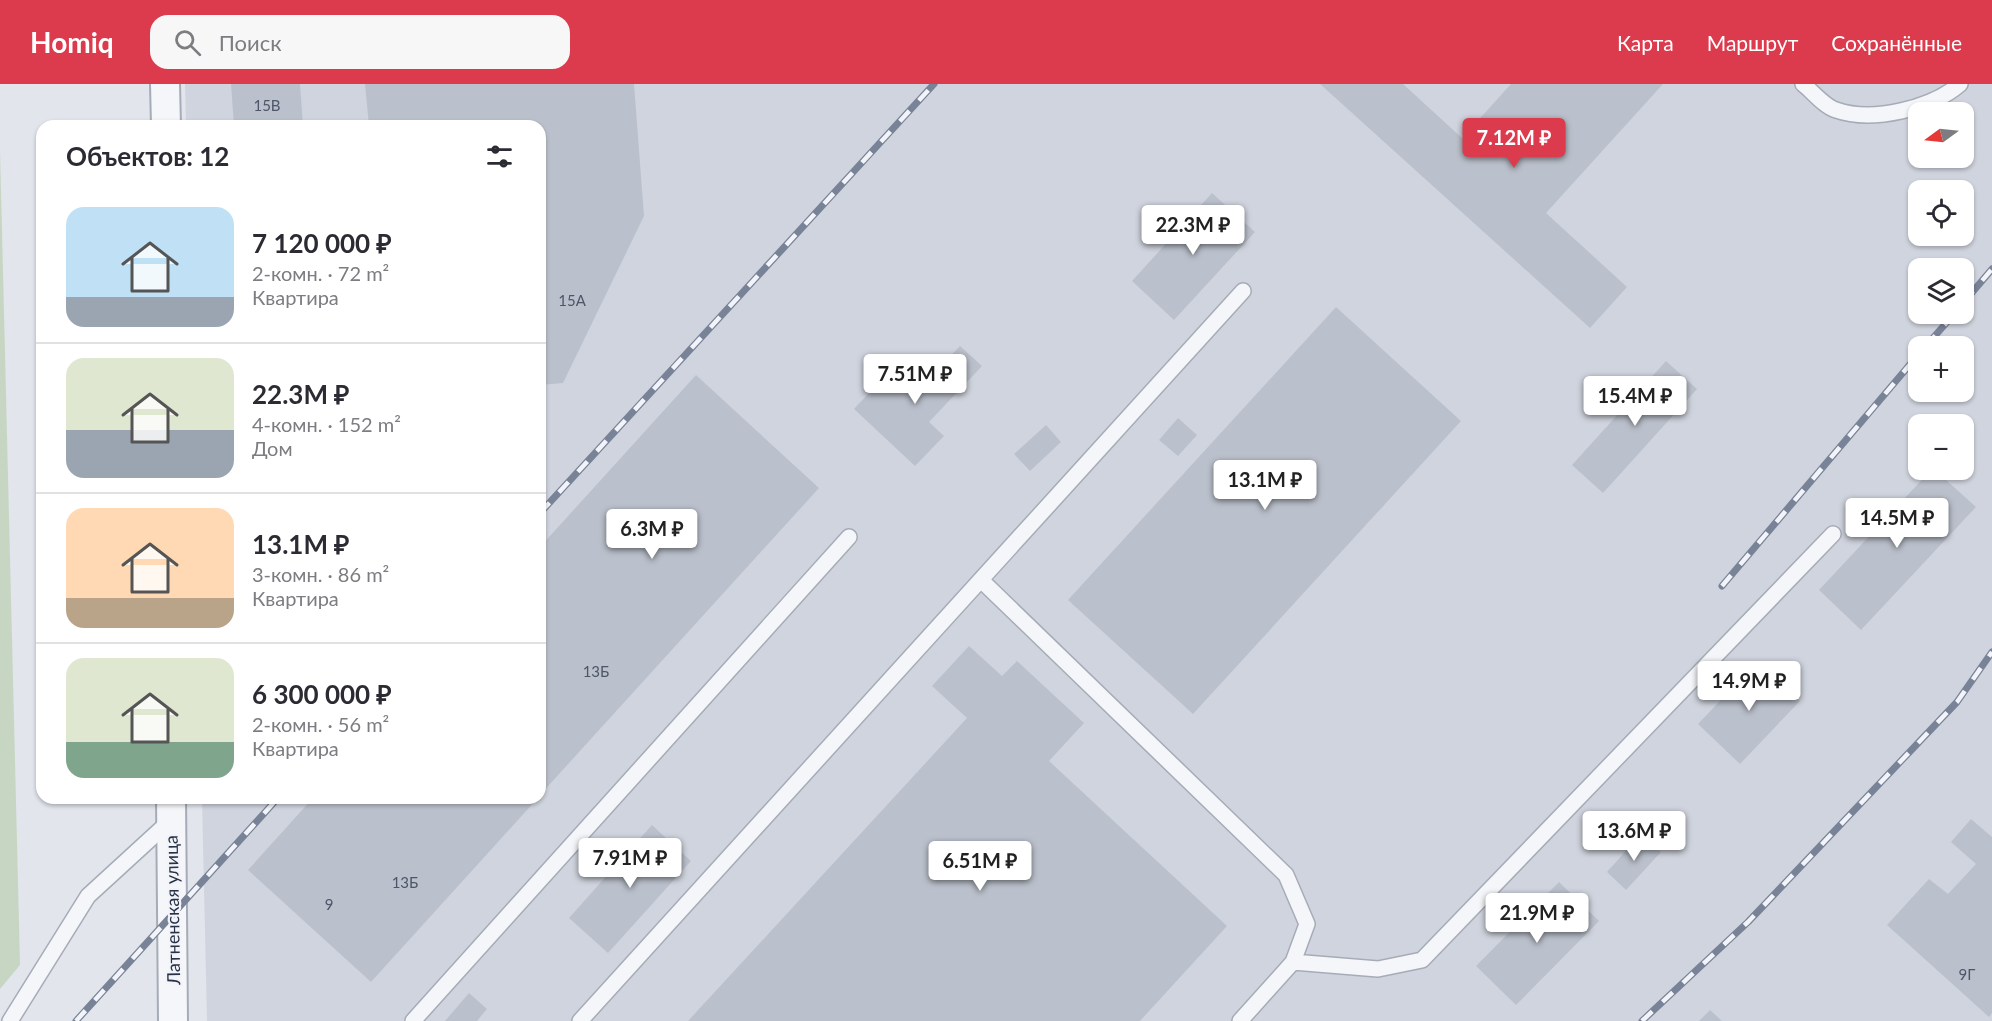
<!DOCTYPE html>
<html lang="ru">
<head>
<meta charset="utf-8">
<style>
	:root { --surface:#fff; --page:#f7f7f7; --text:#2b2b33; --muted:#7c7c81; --line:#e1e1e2; --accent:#dc3b4d }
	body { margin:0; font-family:Lato,sans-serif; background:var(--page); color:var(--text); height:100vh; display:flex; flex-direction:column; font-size:22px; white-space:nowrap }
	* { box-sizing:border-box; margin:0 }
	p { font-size:20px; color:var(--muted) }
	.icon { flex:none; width:33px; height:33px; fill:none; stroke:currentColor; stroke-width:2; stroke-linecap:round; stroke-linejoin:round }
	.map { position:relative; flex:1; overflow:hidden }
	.side { position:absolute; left:36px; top:36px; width:510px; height:684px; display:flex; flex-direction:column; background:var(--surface); border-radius:18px; box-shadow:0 2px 4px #0004 }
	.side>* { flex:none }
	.needle { width:39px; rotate:255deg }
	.buttons { position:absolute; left:1908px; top:18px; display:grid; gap:12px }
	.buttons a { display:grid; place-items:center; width:66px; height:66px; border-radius:12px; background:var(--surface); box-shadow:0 2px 4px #0004; font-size:30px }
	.price { position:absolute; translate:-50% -51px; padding:0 14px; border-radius:6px; background:#fff; color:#222; font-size:20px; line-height:39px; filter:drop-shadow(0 2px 3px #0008) }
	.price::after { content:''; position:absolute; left:50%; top:36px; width:18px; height:14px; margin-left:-9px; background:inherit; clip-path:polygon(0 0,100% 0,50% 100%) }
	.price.on { background:var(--accent); color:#fff }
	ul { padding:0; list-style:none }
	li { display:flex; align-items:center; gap:18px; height:150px; padding:0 30px }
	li+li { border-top:2px solid var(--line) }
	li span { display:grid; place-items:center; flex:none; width:168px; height:120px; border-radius:18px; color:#555 }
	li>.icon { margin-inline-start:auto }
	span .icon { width:72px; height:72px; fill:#fffc; stroke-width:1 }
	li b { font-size:26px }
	h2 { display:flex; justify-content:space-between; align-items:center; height:72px; padding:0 30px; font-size:26px }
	header { display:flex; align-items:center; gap:36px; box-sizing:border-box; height:84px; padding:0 30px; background:var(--accent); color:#fff }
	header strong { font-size:28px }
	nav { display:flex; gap:33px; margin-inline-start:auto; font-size:21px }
	.search { width:420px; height:54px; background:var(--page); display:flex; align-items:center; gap:15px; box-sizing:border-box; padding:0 21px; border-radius:18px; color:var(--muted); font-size:22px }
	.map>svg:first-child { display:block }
	.built { fill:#d0d4de; fill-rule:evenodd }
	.green { fill:#c6d6c2 }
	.building { fill:#bbc1cc }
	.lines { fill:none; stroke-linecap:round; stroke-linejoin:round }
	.service-casing { stroke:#a6acb7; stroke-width:18 }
	.minor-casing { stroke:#a6acb7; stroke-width:32 }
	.service { stroke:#f5f6f9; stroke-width:15 }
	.minor { stroke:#f5f6f9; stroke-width:28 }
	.rail-casing { stroke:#798397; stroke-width:7 }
	.rail { stroke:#f2f4f9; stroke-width:4.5; stroke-dasharray:14; stroke-linecap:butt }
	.labels { text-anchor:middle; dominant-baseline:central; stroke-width:4.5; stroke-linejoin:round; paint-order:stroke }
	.number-label { font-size:15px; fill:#4d5668 }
	.street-label { font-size:18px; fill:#283246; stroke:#f2f4f9 }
</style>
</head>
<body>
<header>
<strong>Homiq</strong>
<div class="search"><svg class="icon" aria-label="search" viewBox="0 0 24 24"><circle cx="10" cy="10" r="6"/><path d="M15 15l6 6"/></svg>Поиск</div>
<nav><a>Карта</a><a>Маршрут</a><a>Сохранённые</a></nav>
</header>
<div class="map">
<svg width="1992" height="937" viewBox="0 0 1992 937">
	<rect width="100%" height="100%" fill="#e2e5ec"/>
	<!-- built -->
	<path class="built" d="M 185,0 L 1992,0 L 1992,937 L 207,937 L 202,714 L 540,714 L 540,42 L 186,42 ZM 1918,28 L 1964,28 L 1964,74 L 1918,74 ZM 1918,106 L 1964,106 L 1964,152 L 1918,152 ZM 1918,184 L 1964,184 L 1964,230 L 1918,230 ZM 1918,262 L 1964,262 L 1964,308 L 1918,308 ZM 1918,340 L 1964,340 L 1964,386 L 1918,386 Z"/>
	<!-- green -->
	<path class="green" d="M 0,66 L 20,881 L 0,905 Z"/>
	<!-- building -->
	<path class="building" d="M 231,0 L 300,0 L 303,42 L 234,42 Z
		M 365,0 L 634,0 L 644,132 L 563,299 L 540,301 L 540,42 L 369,42 Z
		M 1320,0 L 1403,0 L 1462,54 L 1511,0 L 1663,0 L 1546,129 L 1627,203 L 1590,244 Z
		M 1212,109 L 1255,148 L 1174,236 L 1132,197 Z
		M 1336,223 L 1461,337 L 1193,630 L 1068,516 Z
		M 960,262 L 982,282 L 929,338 L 944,352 L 915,382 L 854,325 L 895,281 L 920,304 Z
		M 1666,277 L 1697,305 L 1603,409 L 1572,381 Z
		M 696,291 L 819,404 L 540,711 L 540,463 Z
		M 1178,334 L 1197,351 L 1178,372 L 1159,356 Z
		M 1046,341 L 1061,358 L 1030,387 L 1014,370 Z
		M 1931,386 L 1935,386 L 1976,423 L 1861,546 L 1819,506 Z
		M 969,562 L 1002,592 L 1017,577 L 1084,639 L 1049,677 L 1227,842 L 1140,937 L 688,937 L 967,634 L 932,602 Z
		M 1758,577 L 1800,617 L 1740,680 L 1698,640 Z
		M 313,714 L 538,714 L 371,898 L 248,786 Z
		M 1971,735 L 1992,753 L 1992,929 L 1989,933 L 1887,841 L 1929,795 L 1948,810 L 1976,780 L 1951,758 Z
		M 652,741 L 691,777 L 608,869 L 569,834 Z
		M 1641,750 L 1661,768 L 1626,806 L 1607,788 Z
		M 1559,798 L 1599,837 L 1516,921 L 1476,882 Z
		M 469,909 L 487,925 L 477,937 L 445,937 Z
		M 1710,926 L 1722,937 L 1699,937 Z"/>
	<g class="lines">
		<defs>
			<path id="service" d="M 1803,0 C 1813,8 1825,23 1836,26 C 1873,39 1932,24 1960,0
				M 981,496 L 1286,791 L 1307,840 L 1293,878
				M 10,937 L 88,812 L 171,736
				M 413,937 L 849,453
				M 580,937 L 1243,207
				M 1240,937 L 1293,878 L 1378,885 L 1422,876 L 1833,450"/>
			<path id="minor" d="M 165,0 L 166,42
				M 171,714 L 173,937"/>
		</defs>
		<!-- service casing -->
		<use href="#service" class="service-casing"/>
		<!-- minor casing -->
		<use href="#minor" class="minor-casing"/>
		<!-- service -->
		<use href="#service" class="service"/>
		<!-- minor -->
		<use href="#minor" class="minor"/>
		<defs>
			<path id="rail" d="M 1964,218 L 1992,185
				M 1926,262 L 1954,230
				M 540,429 L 934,0
				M 1722,502 L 1918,271
				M 76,937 L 278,714
				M 1642,937 L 1748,838 L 1957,618 L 1992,568"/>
		</defs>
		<!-- rail casing -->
		<use href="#rail" class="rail-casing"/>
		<!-- rail -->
		<use href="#rail" class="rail"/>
	</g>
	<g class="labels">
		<!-- number labels -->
		<g class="number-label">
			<text x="267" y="21">15В</text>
			<text x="572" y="216">15А</text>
			<text x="596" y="587">13Б</text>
			<text x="405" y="798">13Б</text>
			<text x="329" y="820">9</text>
			<text x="1967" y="890">9Г</text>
		</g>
		<!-- street labels -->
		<g class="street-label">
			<text transform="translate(172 826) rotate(-91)">Латненская улица</text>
		</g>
	</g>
</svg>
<div class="buttons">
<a><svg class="needle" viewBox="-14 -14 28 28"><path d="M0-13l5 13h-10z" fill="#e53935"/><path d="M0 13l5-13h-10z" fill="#7c7c81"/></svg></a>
<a><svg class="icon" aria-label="locate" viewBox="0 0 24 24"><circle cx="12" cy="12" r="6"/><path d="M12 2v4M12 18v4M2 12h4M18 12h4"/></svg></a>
<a><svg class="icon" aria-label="layers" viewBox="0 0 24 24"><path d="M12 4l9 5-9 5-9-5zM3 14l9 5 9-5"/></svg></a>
<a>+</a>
<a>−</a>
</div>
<b class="price on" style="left:1514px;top:85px">7.12M ₽</b>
<b class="price" style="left:1193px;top:172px">22.3M ₽</b>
<b class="price" style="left:915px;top:321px">7.51M ₽</b>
<b class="price" style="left:1635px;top:343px">15.4M ₽</b>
<b class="price" style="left:1265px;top:427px">13.1M ₽</b>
<b class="price" style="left:1897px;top:465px">14.5M ₽</b>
<b class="price" style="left:652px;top:476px">6.3M ₽</b>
<b class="price" style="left:1749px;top:628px">14.9M ₽</b>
<b class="price" style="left:1634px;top:778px">13.6M ₽</b>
<b class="price" style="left:630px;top:805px">7.91M ₽</b>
<b class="price" style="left:980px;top:808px">6.51M ₽</b>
<b class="price" style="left:1537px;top:860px">21.9M ₽</b>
<section class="side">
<h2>Объектов: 12<svg class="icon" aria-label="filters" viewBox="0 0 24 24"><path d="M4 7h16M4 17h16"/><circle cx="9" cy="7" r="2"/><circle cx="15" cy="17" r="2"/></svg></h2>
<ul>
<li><span style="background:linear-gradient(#bfe0f5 75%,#9aa5b1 0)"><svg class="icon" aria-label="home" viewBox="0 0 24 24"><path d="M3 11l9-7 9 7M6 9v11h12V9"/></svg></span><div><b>7 120 000 ₽</b><p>2-комн. · 72 m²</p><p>Квартира</p></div></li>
<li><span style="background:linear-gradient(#dfe7d0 60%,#9aa5b1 0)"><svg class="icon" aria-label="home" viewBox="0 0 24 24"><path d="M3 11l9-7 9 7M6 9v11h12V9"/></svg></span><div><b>22.3M ₽</b><p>4-комн. · 152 m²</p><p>Дом</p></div></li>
<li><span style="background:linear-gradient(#ffd9b3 75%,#b9a48a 0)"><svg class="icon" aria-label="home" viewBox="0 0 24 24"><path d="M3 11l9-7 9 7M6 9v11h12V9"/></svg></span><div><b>13.1M ₽</b><p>3-комн. · 86 m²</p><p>Квартира</p></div></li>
<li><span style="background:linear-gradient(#dfe7d0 70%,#7fa58c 0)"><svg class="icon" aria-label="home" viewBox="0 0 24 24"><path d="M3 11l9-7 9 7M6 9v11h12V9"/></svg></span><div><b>6 300 000 ₽</b><p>2-комн. · 56 m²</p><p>Квартира</p></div></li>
</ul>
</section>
</div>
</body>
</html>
